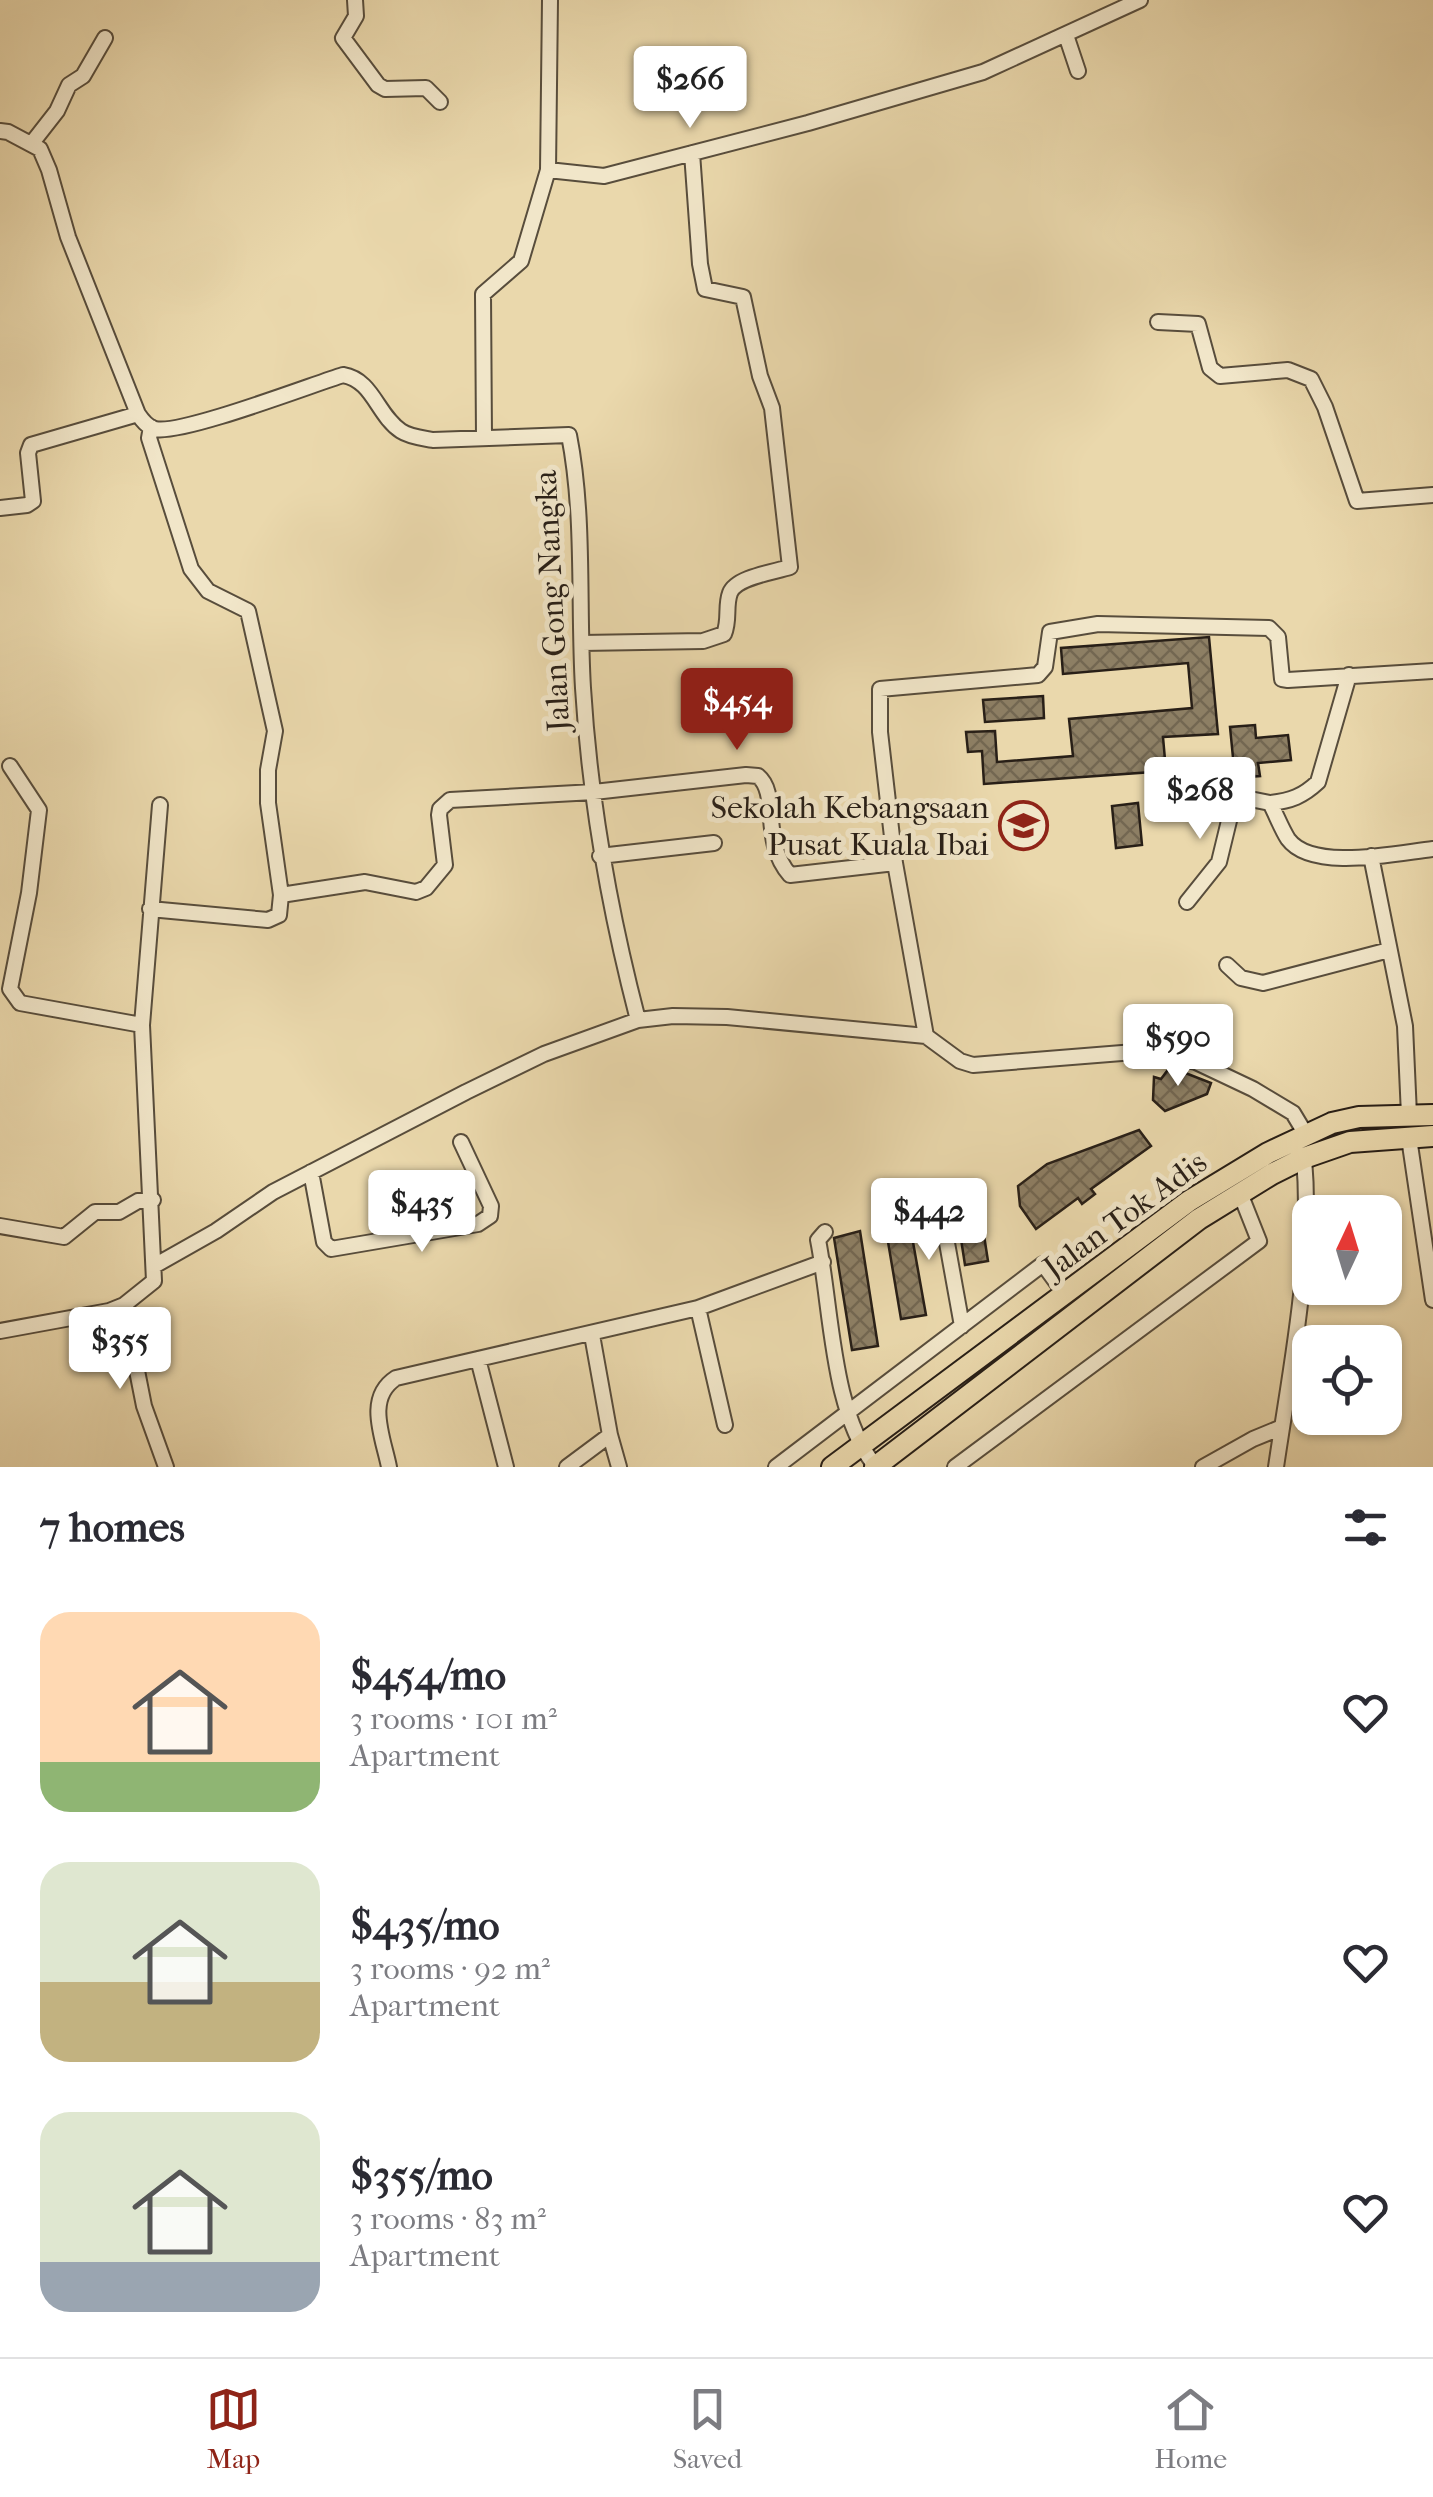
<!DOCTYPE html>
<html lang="en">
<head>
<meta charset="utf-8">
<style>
	:root { --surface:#fff; --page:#f7f7f7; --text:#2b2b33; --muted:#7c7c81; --line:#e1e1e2; --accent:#8f2418 }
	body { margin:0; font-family:"IM FELL French Canon",serif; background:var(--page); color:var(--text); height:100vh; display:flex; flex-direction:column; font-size:38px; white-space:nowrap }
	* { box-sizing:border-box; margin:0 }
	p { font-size:32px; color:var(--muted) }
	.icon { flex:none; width:55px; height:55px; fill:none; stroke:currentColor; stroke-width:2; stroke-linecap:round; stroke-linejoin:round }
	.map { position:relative; height:1467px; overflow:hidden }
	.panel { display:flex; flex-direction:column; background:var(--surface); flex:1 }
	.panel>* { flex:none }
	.needle { width:65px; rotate:4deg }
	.buttons { position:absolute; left:1292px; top:1195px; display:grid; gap:20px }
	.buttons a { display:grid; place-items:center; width:110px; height:110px; border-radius:20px; background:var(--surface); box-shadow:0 2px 8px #0004; font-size:50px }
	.price { position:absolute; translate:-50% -85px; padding:0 22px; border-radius:10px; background:#fff; color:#222; font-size:32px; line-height:65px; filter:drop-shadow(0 2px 5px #0008) }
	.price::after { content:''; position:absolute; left:50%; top:60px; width:30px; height:22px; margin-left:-15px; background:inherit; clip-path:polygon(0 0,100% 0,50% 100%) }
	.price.selected { background:var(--accent); color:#fff }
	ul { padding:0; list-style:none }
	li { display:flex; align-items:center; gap:30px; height:250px; padding:0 40px }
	li span { display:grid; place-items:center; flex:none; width:280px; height:200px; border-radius:30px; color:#555 }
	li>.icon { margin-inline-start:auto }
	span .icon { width:120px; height:120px; fill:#fffc; stroke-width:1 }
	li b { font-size:42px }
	h2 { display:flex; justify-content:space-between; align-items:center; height:120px; padding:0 40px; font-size:42px }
	.tab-bar { display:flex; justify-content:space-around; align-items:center; height:140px; border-top:2px solid var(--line); background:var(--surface); font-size:28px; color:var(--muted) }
	.tab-bar a { display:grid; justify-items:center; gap:5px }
	.tab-bar .selected { color:var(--accent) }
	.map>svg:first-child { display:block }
	.building { fill:url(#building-cross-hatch); stroke:#281f17; stroke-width:2.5 }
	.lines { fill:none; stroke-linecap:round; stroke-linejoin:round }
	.street-casing { stroke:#584d3c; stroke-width:18 }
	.primary-casing { stroke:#281f17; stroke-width:24 }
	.street { stroke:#f1e6c9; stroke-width:14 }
	.primary { stroke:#ead8ac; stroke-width:20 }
	.labels { text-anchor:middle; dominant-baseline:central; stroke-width:10; stroke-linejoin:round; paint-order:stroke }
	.street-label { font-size:32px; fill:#281f17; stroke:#f1e6c9 }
	.poi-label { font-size:32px; fill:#281f17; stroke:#f1e6c9; text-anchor:end }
</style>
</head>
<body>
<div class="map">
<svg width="1433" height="1467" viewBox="0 0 1433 1467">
	<defs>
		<pattern id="building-cross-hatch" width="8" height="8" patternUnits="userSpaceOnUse" patternTransform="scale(2.5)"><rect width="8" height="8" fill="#8d7f64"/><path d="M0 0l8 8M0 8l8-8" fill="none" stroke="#736751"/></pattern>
	</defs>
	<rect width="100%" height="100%" fill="#ead8ac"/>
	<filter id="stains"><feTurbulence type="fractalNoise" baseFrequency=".002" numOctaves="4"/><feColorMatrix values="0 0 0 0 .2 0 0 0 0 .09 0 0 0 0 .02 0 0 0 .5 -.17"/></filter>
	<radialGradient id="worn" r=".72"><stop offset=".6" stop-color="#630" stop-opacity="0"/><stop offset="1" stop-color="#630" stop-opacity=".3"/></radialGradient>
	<!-- building -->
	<path class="building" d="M 1209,637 L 1218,734 L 1163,737 L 1166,771 L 984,784 L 982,751 L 968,752 L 966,732 L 995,731 L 997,762 L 1073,756 L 1069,719 L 1192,708 L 1188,663 L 1063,674 L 1061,648 Z
		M 1043,696 L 1044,718 L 985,722 L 983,700 Z
		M 1255,725 L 1256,738 L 1288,735 L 1291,760 L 1258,763 L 1260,776 L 1235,778 L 1230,727 Z
		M 1138,803 L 1142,845 L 1116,848 L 1112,806 Z
		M 1170,1067 L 1211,1083 L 1207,1094 L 1165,1111 L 1153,1100 L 1154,1077 L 1161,1079 Z
		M 1139,1130 L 1151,1146 L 1091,1189 L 1095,1194 L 1082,1204 L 1078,1198 L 1036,1229 L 1020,1206 L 1018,1186 L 1047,1164 Z
		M 976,1184 L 988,1261 L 965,1265 L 953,1187 Z
		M 908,1214 L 926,1315 L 901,1319 L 884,1218 Z
		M 860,1231 L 878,1346 L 852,1350 L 834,1238 Z"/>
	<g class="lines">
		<defs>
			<path id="street" d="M 355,0 L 356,16 L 343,38 L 378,85 L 385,89 L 426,88 L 440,102
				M 1066,35 L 1078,71
				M 0,131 L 8,132 L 40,149 L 49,170 L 68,237 L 138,414 C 142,420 147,427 155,429 C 181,435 311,385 343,375 C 373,380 377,415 401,431 C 410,437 423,438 433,440 L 569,435 C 585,516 578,606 583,688 C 590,802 609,909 638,1020
				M 32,143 L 57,111 L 69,85 L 83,76 L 105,38
				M 548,170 L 550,0
				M 1158,322 L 1198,324 L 1210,368 L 1220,376 L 1288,370 L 1311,379 L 1325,407 L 1357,501 L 1433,495
				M 484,438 L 483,294 L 521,261 L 548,170 L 604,176 L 808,123 L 983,72 L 1140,0
				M 0,508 L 27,505 L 33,501 L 28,453 L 31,445 L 138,414
				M 582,643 L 703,641 L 724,634 C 730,620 725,606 730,593 C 736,577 775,572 790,567 L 772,408 L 760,376 L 743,297 L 705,289 L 700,264 L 692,153
				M 10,766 L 39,810 L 29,893 L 10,989 L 20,1003 L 142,1025
				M 1270,803 C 1291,801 1303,796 1318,782 L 1349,675
				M 600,856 L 714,843
				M 1371,856 L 1405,1026 L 1409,1115
				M 281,895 L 365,882 L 416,892 L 426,888 L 445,865 L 439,815 L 440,809 L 450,800 L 594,792 L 746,775 L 758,776 C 780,794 760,841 790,875 L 895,863
				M 1187,902 L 1219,862 L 1235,796 L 1270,803 C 1276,814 1281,828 1288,839 C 1312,872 1397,853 1433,849
				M 150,909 L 268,920 L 279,915 L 281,895 L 268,803 L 268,770 L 275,731 L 248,611 L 208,591 L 191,569 L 149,438 L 151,427
				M 1227,965 L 1241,978 L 1263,983 L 1389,950
				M 926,1036 L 895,863 L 880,732 L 880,689 L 1038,675 L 1045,667 L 1050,632 L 1098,624 L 1269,628 L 1278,637 L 1282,679 L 1288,680 L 1433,671
				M 1409,1138 L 1433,1300
				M 311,1172 L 324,1242 L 331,1249 L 478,1224 L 490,1216 L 491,1206 L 461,1142
				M 938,1193 L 962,1326
				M 0,1226 L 64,1237 L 95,1212 L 119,1212 L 138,1201 L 153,1200
				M 825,1232 L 818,1240 C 832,1310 831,1412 876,1467
				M 154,1266 L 216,1231 L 273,1192 L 466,1092 L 544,1054 L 638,1020 L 673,1016 L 727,1017 L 926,1036 L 960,1061 L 973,1065 L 1147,1051 L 1196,1062 L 1253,1089 L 1293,1113 L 1305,1133
				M 124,1305 L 144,1406 L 166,1467
				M 698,1308 L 725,1425
				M 0,1331 L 109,1311 L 124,1305 L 154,1281 L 142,1025 L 160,805
				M 592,1335 L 610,1435 L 619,1467
				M 478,1359 L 506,1467
				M 389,1467 C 383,1437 365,1398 396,1378 L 698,1308 L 823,1262
				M 567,1467 L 610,1435
				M 776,1467 L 1043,1264 L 1065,1294
				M 955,1467 L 1259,1241 L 1240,1193
				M 1203,1467 L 1253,1439 L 1282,1427
				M 1276,1467 C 1291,1365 1313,1261 1304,1158"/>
			<path id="primary" d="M 832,1467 L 1189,1201 L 1268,1153 L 1332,1123 L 1359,1117 L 1433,1115
				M 875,1467 L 1199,1219 L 1272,1174 L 1304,1158 L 1350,1142 L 1433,1136"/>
		</defs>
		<!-- street casing -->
		<use href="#street" class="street-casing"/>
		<!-- primary casing -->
		<use href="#primary" class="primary-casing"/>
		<!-- street -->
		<use href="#street" class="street"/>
		<!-- primary -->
		<use href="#primary" class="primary"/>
	</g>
	<!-- icons -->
	<defs>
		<symbol id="school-ring" viewBox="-11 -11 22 22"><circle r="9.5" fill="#f1e6c9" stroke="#8f2418" stroke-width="1.5"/><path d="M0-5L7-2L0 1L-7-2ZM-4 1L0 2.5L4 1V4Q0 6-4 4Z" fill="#8f2418"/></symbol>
	</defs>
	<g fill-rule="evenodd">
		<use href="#school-ring" x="996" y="798" width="55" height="55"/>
	</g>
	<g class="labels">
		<!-- street labels -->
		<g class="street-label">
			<text transform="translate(552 601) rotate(-93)">Jalan Gong Nangka</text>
			<text transform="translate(1125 1215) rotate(-36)">Jalan Tok Adis</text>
		</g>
		<!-- poi labels -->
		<g class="poi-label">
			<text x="989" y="807">Sekolah Kebangsaan<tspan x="989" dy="37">Pusat Kuala Ibai</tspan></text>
		</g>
	</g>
	<rect width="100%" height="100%" filter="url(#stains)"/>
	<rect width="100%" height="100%" fill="url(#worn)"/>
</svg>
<div class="buttons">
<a><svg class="needle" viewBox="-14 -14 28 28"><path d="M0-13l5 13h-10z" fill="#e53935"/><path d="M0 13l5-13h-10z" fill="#7c7c81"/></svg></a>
<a><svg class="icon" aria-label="locate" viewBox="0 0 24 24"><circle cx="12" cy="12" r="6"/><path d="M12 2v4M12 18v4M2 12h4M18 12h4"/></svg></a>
</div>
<b class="price" style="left:690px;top:131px">$266</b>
<b class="price selected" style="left:737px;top:753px">$454</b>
<b class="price" style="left:1200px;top:842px">$268</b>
<b class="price" style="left:1178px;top:1089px">$590</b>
<b class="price" style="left:422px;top:1255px">$435</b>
<b class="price" style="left:929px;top:1263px">$442</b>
<b class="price" style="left:120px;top:1392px">$355</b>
</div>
<section class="panel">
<h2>7 homes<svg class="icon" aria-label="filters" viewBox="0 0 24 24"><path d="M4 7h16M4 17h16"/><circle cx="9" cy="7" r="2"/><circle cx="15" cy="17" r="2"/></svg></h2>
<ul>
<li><span style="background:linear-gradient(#ffd9b3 75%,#8fb573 0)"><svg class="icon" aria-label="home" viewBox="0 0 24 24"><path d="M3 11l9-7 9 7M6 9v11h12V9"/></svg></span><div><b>$454/mo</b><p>3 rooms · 101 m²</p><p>Apartment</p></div><svg class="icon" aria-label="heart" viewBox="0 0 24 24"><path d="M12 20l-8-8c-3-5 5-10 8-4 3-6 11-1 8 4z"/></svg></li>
<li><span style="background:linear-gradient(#dfe7d0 60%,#c2b280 0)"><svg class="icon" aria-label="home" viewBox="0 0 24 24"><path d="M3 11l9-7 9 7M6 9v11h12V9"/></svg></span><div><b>$435/mo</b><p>3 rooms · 92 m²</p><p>Apartment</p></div><svg class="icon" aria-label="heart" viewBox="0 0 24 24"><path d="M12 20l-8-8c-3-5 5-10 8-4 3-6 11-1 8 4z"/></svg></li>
<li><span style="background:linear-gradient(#dfe7d0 75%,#9aa5b1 0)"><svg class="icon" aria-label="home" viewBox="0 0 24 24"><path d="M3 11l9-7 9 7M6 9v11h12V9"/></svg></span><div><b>$355/mo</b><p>3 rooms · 83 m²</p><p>Apartment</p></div><svg class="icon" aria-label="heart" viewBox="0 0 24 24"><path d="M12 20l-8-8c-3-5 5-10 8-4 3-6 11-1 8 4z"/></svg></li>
</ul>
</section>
<nav class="tab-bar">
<a class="selected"><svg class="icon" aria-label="map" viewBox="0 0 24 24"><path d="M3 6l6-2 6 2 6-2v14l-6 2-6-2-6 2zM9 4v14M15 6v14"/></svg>Map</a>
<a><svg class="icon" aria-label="saved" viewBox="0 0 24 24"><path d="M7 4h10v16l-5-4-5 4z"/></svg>Saved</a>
<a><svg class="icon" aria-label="home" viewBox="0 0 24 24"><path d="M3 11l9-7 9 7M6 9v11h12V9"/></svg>Home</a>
</nav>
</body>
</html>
